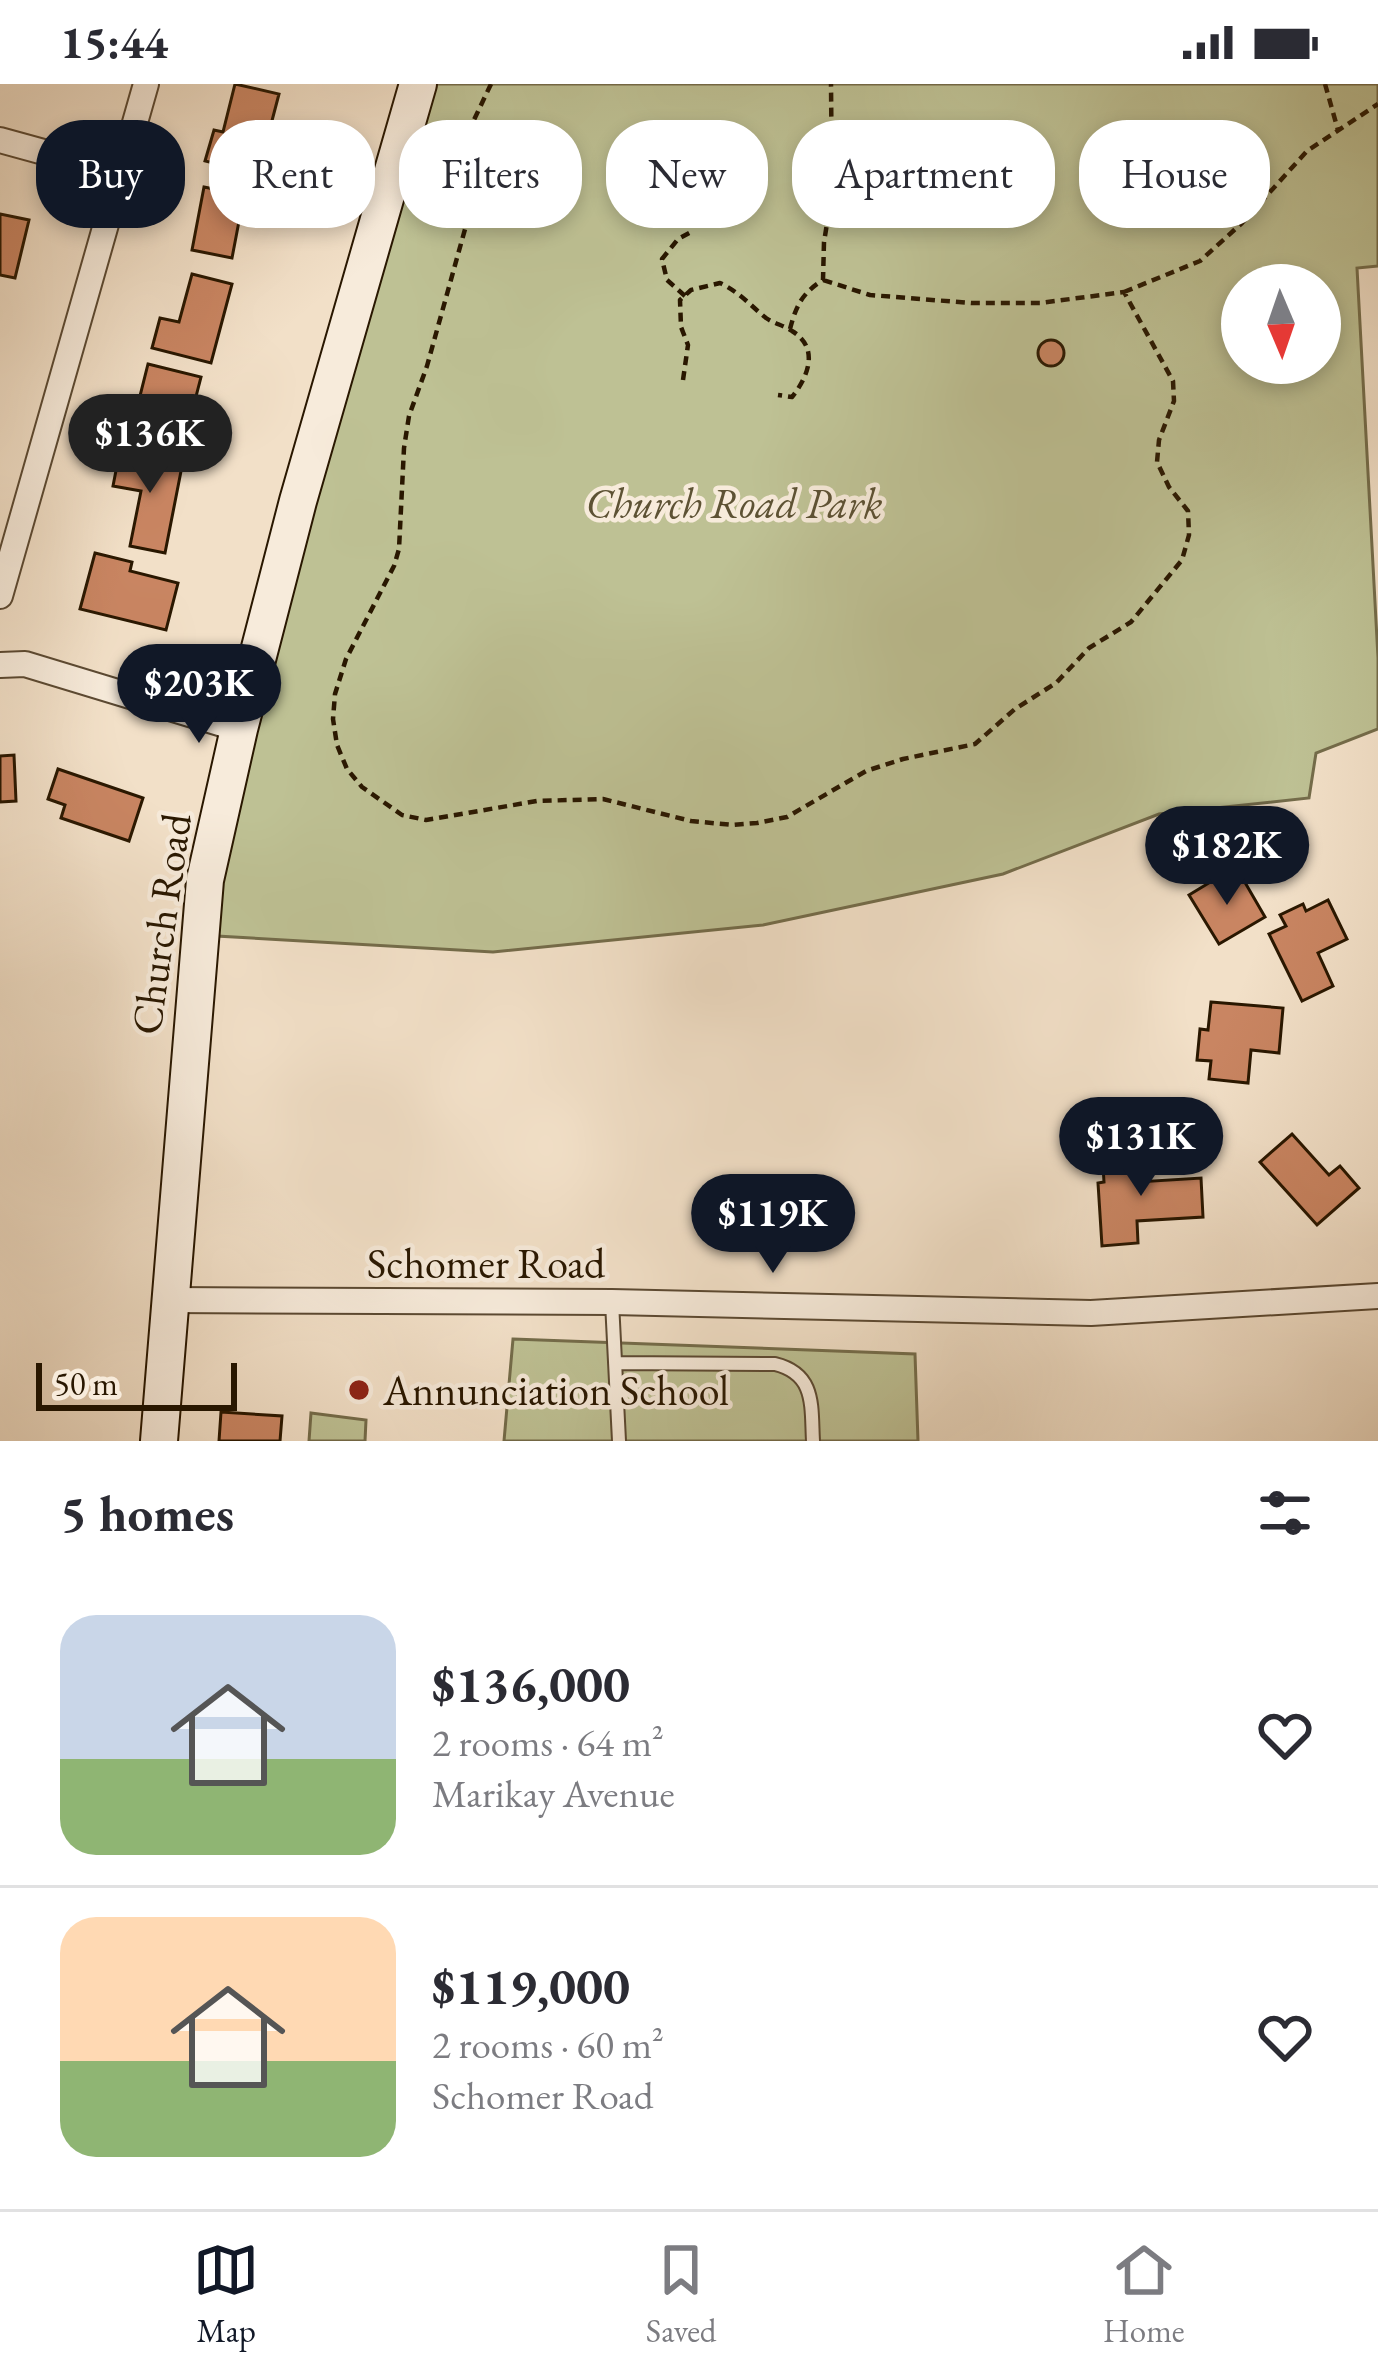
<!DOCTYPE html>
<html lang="en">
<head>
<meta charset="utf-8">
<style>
	:root { --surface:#fff; --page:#f7f7f7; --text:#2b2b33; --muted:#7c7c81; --line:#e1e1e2; --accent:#111827 }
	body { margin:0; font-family:"EB Garamond",serif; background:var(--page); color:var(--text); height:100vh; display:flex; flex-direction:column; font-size:45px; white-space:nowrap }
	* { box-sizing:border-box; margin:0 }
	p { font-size:39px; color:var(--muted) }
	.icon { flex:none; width:66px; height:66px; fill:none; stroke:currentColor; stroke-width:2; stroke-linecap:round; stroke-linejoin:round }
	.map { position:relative; height:1357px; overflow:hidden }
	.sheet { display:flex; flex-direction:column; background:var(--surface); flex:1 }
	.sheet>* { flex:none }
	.hud { position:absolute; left:36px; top:36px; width:1308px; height:108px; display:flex; gap:24px }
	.needle { width:78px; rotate:178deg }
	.tools { position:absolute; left:1221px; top:180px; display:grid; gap:24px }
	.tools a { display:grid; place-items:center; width:120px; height:120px; border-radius:50%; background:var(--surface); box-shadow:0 6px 18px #0003; font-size:60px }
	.scale { position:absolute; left:36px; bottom:30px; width:201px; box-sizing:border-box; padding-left:12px; border:6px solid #291700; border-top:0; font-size:33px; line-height:42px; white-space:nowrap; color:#291700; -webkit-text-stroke:9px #f7ebdb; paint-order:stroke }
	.price { position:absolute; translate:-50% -102px; padding:0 27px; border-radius:42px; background:var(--accent); color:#fff; font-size:39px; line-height:78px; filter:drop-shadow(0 3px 6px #0008) }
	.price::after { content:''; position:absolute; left:50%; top:72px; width:36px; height:27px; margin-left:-18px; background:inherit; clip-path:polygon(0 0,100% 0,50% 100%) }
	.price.active { background:#222; color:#fff }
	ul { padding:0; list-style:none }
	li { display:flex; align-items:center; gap:36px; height:300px; padding:0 60px }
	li+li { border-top:3px solid var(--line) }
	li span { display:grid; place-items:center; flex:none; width:336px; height:240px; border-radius:36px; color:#555 }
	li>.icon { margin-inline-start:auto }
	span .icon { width:144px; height:144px; fill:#fffc; stroke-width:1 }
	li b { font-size:51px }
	h2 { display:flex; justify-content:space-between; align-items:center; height:144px; padding:0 60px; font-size:51px }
	.chip { padding:0 42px; border-radius:48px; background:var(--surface); box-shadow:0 6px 18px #0003; font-size:42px; line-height:108px }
	.chip.active { background:var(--accent); color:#fff }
	.status { display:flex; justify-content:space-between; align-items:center; height:84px; padding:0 60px; background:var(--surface); direction:ltr }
	.status svg { height:33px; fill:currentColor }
	.tab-bar { display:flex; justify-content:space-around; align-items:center; height:168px; border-top:3px solid var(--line); background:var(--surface); font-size:33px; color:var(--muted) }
	.tab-bar a { display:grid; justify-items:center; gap:6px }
	.tab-bar .active { color:var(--accent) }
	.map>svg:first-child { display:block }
	.green { fill:#bec194; stroke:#746c4a; stroke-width:3; fill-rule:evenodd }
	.building { fill:#c98562; stroke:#291700; stroke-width:3 }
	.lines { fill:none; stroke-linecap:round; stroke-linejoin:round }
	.lane-casing { stroke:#5b4932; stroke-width:16 }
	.street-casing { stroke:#5b4932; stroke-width:28 }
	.secondary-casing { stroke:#291700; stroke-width:40 }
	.path { stroke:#291700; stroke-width:4.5; stroke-dasharray:9 6; stroke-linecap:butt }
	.lane { stroke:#f7ebdb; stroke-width:12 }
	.street { stroke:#f7ebdb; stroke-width:24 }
	.secondary { stroke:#f7ebdb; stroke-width:36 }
	.poi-dot { fill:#8f2418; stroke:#f7ebdb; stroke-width:4.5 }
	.labels { text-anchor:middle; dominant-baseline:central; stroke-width:9; stroke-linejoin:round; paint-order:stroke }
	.park-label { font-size:42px; font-style:italic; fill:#5d5234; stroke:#f7ebdb }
	.street-label { font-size:42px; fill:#291700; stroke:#f7ebdb }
	.poi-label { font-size:42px; fill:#291700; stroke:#f7ebdb; text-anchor:start }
</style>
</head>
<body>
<div class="status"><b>15:44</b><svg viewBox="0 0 49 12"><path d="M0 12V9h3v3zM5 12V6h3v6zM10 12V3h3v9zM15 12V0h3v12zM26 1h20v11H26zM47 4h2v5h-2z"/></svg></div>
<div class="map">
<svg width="1378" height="1357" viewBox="0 0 1378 1357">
	<rect width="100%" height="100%" fill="#f2e0c8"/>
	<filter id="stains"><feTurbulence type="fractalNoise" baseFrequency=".00167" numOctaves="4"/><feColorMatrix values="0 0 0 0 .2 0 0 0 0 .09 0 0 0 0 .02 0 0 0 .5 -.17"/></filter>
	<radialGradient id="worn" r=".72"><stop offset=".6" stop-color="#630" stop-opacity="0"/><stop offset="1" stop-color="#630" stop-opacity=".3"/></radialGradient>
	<!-- green -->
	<path class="green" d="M 418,0 L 1378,0 L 1378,182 L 1357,184 L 1378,574 L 1378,645 L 1316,669 L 1309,714 L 1159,730 L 1003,790 L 763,841 L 493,868 L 217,852 L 232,676 ZM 1242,201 L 1320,201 L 1320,279 L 1242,279 Z
		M 513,1255 L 915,1270 L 918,1357 L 504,1357 Z
		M 311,1329 L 366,1336 L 365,1357 L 309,1357 Z"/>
	<!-- building -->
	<path class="building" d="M 235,0 L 279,10 L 258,90 L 205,77 L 214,46 L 223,48 Z
		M 204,103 L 244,111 L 232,174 L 192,166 Z
		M 0,130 L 29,136 L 15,194 L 0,191 Z
		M 192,190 L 232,200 L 211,279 L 152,264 L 160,234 L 179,238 Z
		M1038 269a13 13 0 1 1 26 0a13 13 0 1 1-26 0Z
		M 148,280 L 201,293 L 185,355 L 149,346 L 155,324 L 138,320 Z
		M 120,366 L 183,377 L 165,469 L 130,462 L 141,407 L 113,402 Z
		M 95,469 L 132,478 L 130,487 L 178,499 L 166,546 L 80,525 Z
		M 14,671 L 16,717 L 0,718 L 0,672 Z
		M 58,685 L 143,714 L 129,757 L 61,734 L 65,721 L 48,715 Z
		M 1217,794 L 1224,806 L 1243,795 L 1265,833 L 1219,860 L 1189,811 Z
		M 1328,816 L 1347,855 L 1318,869 L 1333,902 L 1302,917 L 1269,850 L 1286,842 L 1280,831 L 1303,820 L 1306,827 Z
		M 1211,918 L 1283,924 L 1279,969 L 1251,966 L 1248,999 L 1209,995 L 1211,977 L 1197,976 L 1200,945 L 1208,946 Z
		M 1292,1050 L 1329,1091 L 1340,1082 L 1359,1104 L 1317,1141 L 1260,1078 Z
		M 1136,1065 L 1138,1098 L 1201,1094 L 1203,1133 L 1137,1137 L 1138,1159 L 1102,1162 L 1098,1099 L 1104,1098 L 1102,1067 Z
		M 221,1328 L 282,1332 L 280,1357 L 219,1357 Z"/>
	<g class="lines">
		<defs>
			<path id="lane" d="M 612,1218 L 619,1357
				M 615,1279 L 775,1280 C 816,1290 811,1322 813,1357"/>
			<path id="street" d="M 0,56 L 120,89
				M 0,512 L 146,0
				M 0,581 L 25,580 L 239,645
				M 169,1216 L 612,1218 L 1091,1229 L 1378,1212"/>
			<path id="secondary" d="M 159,1357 L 205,796 L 239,645 L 298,417 L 418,0"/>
		</defs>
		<!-- lane casing -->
		<use href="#lane" class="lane-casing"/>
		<!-- street casing -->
		<use href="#street" class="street-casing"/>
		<!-- secondary casing -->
		<use href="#secondary" class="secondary-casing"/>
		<!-- path -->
		<path class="path" d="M 491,0 L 472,40 L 467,138 L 427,282 L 409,332 L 404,364 L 399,465 L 394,482 L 346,575 L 335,610 L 333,635 L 337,661 L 347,685 L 362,703 L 402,731 L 426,736 L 537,717 L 603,715 L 691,737 L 733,741 L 757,739 L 787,733 L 866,687 L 903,675 L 975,660 L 1015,625 L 1056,599 L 1089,564 L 1131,538 L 1182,476 L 1189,451 L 1188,427 L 1169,403 L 1157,378 L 1159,356 L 1174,317 L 1173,297 L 1124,208 L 1040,219 L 971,219 L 870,211 L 823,196
			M 1325,0 L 1338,46
			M 1124,208 L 1200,177 L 1242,139 L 1307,67 L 1378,20
			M 685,212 L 667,196 L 662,175 L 678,155 L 691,148
			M 790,245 C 796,222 802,209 823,196 L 824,158 L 832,109 L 831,0
			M 683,296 L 688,261 L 681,243 L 680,216 L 691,206 L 720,199 C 739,208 750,221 766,234 C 775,240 783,241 792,247 C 820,264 808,293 792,313 L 778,311"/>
		<!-- lane -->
		<use href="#lane" class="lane"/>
		<!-- street -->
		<use href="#street" class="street"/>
		<!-- secondary -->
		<use href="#secondary" class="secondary"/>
	</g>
	<!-- markers -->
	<circle class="poi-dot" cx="359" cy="1306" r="12"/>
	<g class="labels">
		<!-- park labels -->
		<g class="park-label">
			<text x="734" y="419">Church Road Park</text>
		</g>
		<!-- street labels -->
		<g class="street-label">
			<text transform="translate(161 840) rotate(-82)">Church Road</text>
			<text x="486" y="1179">Schomer Road</text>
		</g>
		<!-- poi labels -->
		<g class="poi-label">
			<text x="383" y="1306">Annunciation School</text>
		</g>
	</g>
	<rect width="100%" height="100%" filter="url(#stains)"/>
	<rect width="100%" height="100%" fill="url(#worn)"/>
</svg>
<div class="tools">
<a><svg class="needle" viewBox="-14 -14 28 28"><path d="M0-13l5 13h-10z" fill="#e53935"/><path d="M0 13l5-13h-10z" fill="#7c7c81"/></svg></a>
</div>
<div class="scale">50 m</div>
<b class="price active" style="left:150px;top:412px">$136K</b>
<b class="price" style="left:199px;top:662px">$203K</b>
<b class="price" style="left:1227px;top:824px">$182K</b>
<b class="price" style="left:1141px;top:1115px">$131K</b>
<b class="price" style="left:773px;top:1192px">$119K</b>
<div class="hud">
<a class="chip active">Buy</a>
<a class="chip">Rent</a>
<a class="chip">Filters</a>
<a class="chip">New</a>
<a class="chip">Apartment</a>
<a class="chip">House</a>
</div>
</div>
<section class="sheet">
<h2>5 homes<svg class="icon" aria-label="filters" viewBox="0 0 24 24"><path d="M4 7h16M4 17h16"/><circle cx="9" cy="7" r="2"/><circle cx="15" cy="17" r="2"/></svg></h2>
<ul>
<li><span style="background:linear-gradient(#c9d6e8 60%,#8fb573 0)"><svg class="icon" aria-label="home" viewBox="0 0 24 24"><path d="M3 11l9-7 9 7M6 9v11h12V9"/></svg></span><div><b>$136,000</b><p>2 rooms · 64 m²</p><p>Marikay Avenue</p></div><svg class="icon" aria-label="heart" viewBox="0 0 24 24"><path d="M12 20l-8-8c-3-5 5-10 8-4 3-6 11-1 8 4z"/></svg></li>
<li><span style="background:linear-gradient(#ffd9b3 60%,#8fb573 0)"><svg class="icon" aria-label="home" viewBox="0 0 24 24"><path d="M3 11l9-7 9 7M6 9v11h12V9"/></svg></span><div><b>$119,000</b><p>2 rooms · 60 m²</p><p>Schomer Road</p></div><svg class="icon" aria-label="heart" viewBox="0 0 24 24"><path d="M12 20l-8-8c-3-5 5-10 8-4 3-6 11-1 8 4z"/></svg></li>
</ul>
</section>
<nav class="tab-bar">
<a class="active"><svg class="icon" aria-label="map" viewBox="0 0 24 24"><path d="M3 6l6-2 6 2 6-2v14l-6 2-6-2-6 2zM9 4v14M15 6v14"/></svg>Map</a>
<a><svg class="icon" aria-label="saved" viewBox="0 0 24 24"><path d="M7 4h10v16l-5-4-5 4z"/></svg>Saved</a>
<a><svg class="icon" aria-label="home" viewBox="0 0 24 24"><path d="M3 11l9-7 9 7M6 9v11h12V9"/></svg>Home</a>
</nav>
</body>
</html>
